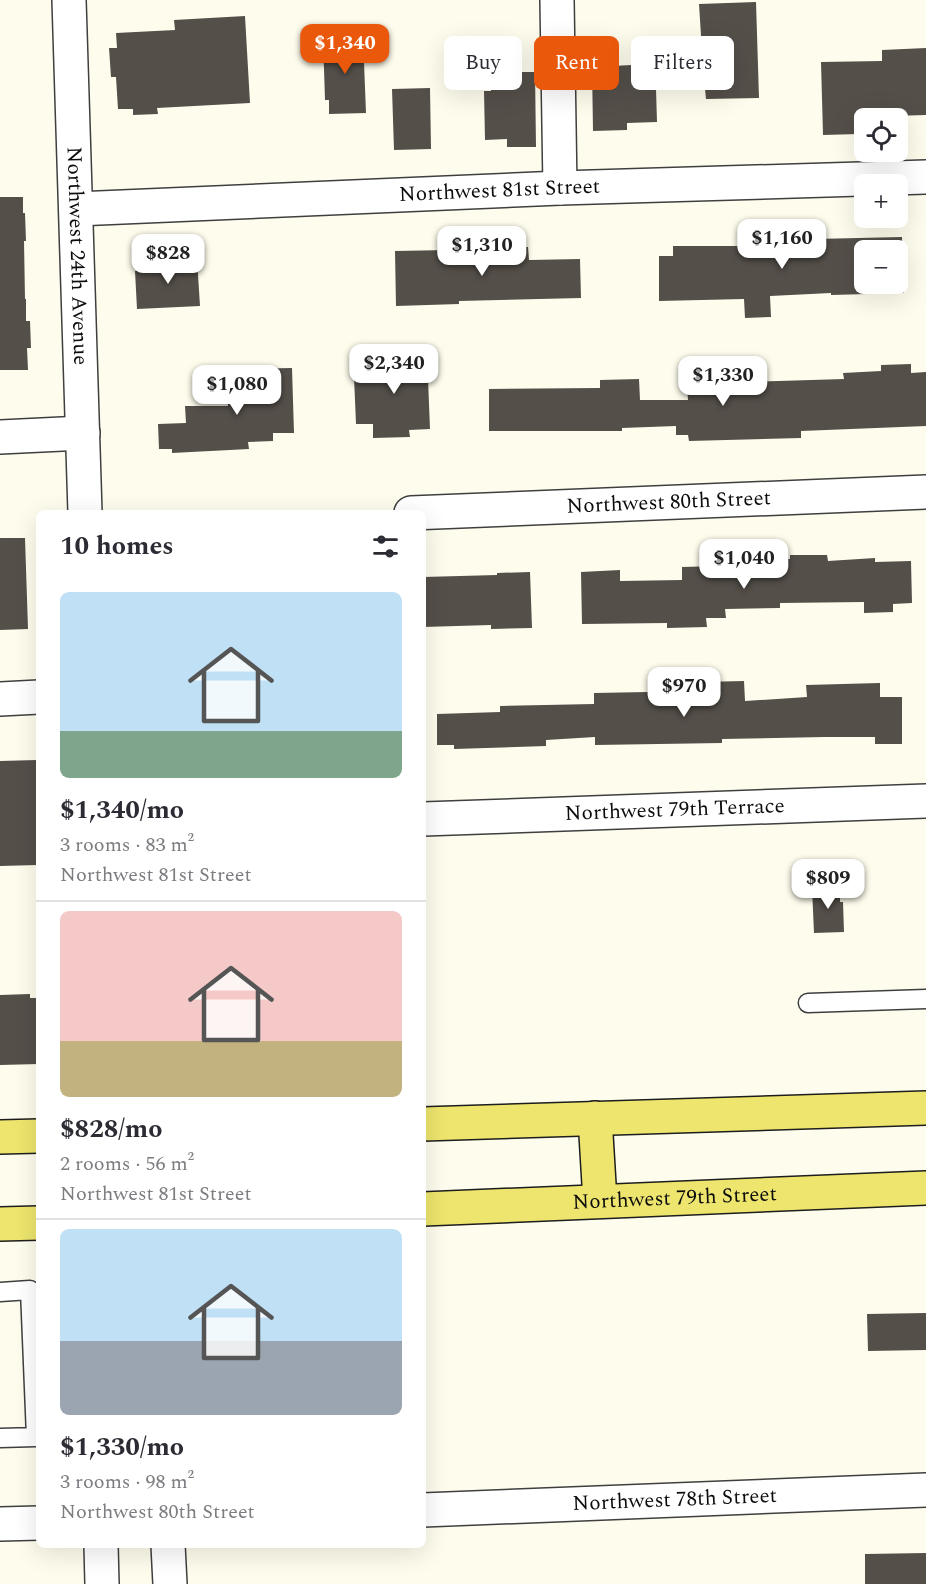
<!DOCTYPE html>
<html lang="en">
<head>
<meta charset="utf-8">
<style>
	:root { --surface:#fff; --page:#f2f2f3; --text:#2b2b33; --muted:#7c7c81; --line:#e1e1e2; --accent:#ea580c }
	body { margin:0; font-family:Spectral,serif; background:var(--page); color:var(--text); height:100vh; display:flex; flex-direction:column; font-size:22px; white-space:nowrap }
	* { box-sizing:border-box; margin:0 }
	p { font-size:20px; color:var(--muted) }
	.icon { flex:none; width:33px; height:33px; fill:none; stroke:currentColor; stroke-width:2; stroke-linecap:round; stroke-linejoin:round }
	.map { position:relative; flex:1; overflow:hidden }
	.details { position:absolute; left:36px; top:510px; width:390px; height:1038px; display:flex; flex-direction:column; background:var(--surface); border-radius:9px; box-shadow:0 6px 24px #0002 }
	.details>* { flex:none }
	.hud { position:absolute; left:444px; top:36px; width:392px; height:54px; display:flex; gap:12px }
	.controls { position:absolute; left:854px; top:108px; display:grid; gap:12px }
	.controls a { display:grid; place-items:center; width:54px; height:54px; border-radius:9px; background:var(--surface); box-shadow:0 6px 24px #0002; font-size:30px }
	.price { position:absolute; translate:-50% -51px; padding:0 14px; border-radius:12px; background:#fff; color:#222; font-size:20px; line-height:39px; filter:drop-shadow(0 2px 3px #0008) }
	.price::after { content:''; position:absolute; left:50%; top:36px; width:18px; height:14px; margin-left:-9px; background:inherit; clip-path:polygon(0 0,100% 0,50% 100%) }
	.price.current { background:var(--accent); color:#fff }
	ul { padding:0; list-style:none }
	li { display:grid; align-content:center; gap:12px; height:318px; padding:0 24px }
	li+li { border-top:2px solid var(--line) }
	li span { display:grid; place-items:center; height:186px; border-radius:9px; color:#555 }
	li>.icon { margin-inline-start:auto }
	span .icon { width:108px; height:108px; fill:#fffc; stroke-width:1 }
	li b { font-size:26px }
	h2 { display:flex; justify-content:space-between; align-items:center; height:72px; padding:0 24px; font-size:26px }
	.pill { padding:0 21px; border-radius:9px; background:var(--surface); box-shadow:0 6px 24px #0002; font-size:21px; line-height:54px }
	.pill.current { background:var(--accent); color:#fff }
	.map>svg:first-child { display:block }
	.building { fill:#544f49; fill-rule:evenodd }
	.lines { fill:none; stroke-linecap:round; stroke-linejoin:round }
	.service-casing { stroke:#3f3f3f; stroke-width:21 }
	.minor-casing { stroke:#3f3f3f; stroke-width:36 }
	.primary-casing { stroke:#1d1d1d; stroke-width:36 }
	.service { stroke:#fff; stroke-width:18 }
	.minor { stroke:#fff; stroke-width:33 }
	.primary { stroke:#ede56d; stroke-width:33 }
	.labels { text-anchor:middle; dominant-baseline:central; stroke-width:6; stroke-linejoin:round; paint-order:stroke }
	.street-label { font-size:21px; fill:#0c0c0c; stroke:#fff }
</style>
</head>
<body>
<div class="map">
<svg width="926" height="1584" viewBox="0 0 926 1584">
	<rect width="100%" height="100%" fill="#fefded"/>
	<!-- building -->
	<path class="building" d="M 756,2 L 759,98 L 706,99 L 705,89 L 656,89 L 657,122 L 627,123 L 627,130 L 593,131 L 592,67 L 632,65 L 632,52 L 702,51 L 699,4 Z
		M 245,16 L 250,103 L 157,108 L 158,114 L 133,115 L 133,109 L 118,109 L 116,77 L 111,77 L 109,48 L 117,48 L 116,33 L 175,30 L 174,20 Z
		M 363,37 L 366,113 L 329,114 L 329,100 L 325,100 L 323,38 Z
		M 926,48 L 926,115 L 858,117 L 859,134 L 823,135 L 821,62 L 882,61 L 882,50 Z
		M 491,72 L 535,72 L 536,147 L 507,147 L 507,139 L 485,140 L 484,91 L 491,91 Z
		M 430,88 L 431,149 L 394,150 L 392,89 Z
		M 0,197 L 23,197 L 23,213 L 25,213 L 26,241 L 24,241 L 25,299 L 26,299 L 26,321 L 30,321 L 31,348 L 27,348 L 28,370 L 0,370 Z
		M 815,235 L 815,239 L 902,237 L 904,293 L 831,295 L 831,293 L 770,296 L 771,317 L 745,318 L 744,299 L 659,301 L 659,256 L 673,256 L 673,246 L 742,246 L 741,239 ZM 864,250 L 897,250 L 897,284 L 864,284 Z
		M 502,247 L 528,247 L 529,260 L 580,259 L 581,298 L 459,301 L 459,304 L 396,306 L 395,251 L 502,249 Z
		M 197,259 L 200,306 L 137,309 L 135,271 L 149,271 L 148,262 Z
		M 427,353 L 430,429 L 409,430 L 410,437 L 373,438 L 373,424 L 356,424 L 354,377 L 372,376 L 371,355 Z
		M 911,364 L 911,373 L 926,372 L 926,426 L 801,431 L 801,438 L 689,441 L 688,435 L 676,435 L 676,426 L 622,428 L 622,431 L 489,431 L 489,389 L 600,388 L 600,380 L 639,379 L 640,400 L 688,400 L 687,384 L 844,379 L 843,373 L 881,371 L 881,365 Z
		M 292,368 L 294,433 L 273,433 L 273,441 L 248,442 L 249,449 L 172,453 L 172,449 L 159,449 L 158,424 L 186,423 L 185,406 L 228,406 L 228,391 L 244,390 L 243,369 Z
		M 0,538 L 25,538 L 28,629 L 0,630 Z
		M 790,555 L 827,555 L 828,561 L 875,558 L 875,562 L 911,561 L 912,603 L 893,604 L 893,612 L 864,613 L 864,602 L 780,603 L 780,608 L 725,609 L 726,618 L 706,618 L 707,627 L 667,628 L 667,623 L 582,624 L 581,572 L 620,570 L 620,581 L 682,580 L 682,567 L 756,565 L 756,564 L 765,564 L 765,559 L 790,559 Z
		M 530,572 L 532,628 L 491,629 L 491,625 L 423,627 L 423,577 L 497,575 L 497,573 Z
		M 744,681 L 745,701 L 807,697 L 806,685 L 880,683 L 880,697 L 902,697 L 902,744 L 875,744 L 875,737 L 825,737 L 722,739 L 722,743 L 595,745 L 595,737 L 546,740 L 546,746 L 454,749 L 454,745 L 437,745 L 437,714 L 500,712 L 500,706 L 594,704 L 594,693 L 701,691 L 701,682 Z
		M 37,760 L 38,865 L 0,866 L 0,761 Z
		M 840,887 L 840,902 L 843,902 L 844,932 L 814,933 L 812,888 Z
		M 30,994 L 30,998 L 39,998 L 39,1064 L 0,1065 L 0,995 Z
		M 926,1313 L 926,1350 L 868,1351 L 867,1314 Z
		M 926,1553 L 926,1584 L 865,1584 L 865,1554 Z"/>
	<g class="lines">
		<defs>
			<path id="service" d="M 808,1003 L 926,999
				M 0,1292 L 30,1290 L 36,1437 L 0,1438"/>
			<g id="minor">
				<path id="s1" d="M 69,0 L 85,513"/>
				<path d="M 557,0 L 560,188"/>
				<path id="s2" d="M 76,209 L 560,188 L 926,177"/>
				<path d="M 0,437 L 83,433"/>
				<path id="s3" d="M 411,513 L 926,492"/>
				<path d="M 0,699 L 39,697"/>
				<path id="s4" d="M 423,819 L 926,801"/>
				<path id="s5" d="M 423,1510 L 926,1490"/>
				<path d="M 0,1524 L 39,1523"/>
				<path d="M 101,1545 L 102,1584"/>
				<path d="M 168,1545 L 170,1584"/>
			</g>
			<g id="primary">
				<path d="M 595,1118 L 600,1201"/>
				<path d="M 423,1124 L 926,1108"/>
				<path d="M 0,1137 L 39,1136"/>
				<path id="s6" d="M 423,1209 L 926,1188"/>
				<path d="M 0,1224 L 39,1223"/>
			</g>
		</defs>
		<!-- service casing -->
		<use href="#service" class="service-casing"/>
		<!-- minor casing -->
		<use href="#minor" class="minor-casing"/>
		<!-- primary casing -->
		<use href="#primary" class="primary-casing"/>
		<!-- service -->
		<use href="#service" class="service"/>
		<!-- minor -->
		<use href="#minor" class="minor"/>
		<!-- primary -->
		<use href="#primary" class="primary"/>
	</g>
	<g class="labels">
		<!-- street labels -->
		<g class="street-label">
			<text stroke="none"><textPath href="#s2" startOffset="424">Northwest 81st Street</textPath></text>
			<text stroke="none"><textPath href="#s1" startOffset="256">Northwest 24th Avenue</textPath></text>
			<text stroke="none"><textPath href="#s3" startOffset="258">Northwest 80th Street</textPath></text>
			<text stroke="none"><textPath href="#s4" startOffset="252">Northwest 79th Terrace</textPath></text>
			<text stroke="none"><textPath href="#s6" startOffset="252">Northwest 79th Street</textPath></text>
			<text stroke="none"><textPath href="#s5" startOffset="252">Northwest 78th Street</textPath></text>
		</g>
	</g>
</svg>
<div class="controls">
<a><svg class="icon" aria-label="locate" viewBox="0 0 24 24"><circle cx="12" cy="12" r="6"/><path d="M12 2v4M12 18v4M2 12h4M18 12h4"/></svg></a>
<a>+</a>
<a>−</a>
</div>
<b class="price current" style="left:345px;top:75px">$1,340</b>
<b class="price" style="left:782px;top:270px">$1,160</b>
<b class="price" style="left:482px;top:277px">$1,310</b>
<b class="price" style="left:168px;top:285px">$828</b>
<b class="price" style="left:394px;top:395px">$2,340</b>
<b class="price" style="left:723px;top:407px">$1,330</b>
<b class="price" style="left:237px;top:416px">$1,080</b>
<b class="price" style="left:744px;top:590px">$1,040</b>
<b class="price" style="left:684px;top:718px">$970</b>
<b class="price" style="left:828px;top:910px">$809</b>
<div class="hud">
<a class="pill">Buy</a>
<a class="pill current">Rent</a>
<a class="pill">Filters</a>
</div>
<section class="details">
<h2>10 homes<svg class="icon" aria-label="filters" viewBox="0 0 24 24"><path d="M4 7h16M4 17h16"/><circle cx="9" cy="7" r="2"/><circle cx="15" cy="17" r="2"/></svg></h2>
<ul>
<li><span style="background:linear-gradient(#bfe0f5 75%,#7fa58c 0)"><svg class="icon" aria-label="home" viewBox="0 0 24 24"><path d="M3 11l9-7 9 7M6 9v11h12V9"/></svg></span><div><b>$1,340/mo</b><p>3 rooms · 83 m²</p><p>Northwest 81st Street</p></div></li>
<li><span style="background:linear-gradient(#f6c9c9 70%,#c2b280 0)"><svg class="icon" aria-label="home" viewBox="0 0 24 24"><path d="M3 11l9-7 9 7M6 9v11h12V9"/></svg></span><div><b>$828/mo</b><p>2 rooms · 56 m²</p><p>Northwest 81st Street</p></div></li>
<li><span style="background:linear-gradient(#bfe0f5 60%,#9aa5b1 0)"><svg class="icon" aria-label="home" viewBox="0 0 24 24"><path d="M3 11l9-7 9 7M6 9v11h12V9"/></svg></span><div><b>$1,330/mo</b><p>3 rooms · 98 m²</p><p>Northwest 80th Street</p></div></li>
</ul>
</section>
</div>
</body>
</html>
